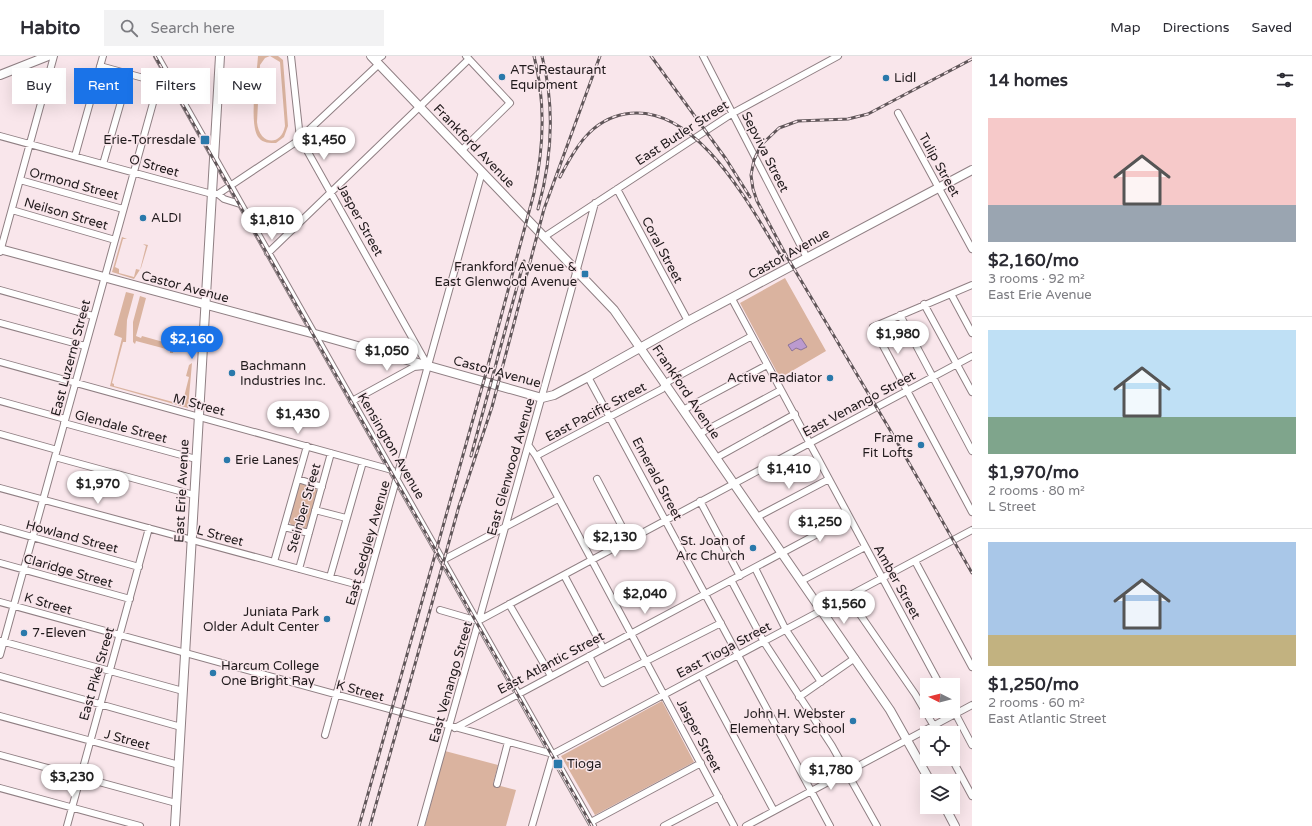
<!DOCTYPE html>
<html lang="en">
<head>
<meta charset="utf-8">
<style>
	:root { --surface:#fff; --page:#f2f2f3; --text:#2b2b33; --muted:#7c7c81; --line:#e1e1e2; --accent:#1a73e8 }
	body { margin:0; font-family:"Varela Round",sans-serif; background:var(--page); color:var(--text); height:100vh; display:flex; flex-direction:column; font-size:15px; white-space:nowrap }
	* { box-sizing:border-box; margin:0 }
	p { font-size:13px; color:var(--muted) }
	.icon { flex:none; width:22px; height:22px; fill:none; stroke:currentColor; stroke-width:2; stroke-linecap:round; stroke-linejoin:round }
	.map { position:relative; flex:1; overflow:hidden }
	.drawer { display:flex; flex-direction:column; background:var(--surface); width:340px }
	.drawer>* { flex:none }
	.top-card { position:absolute; left:12px; top:12px; width:380px; height:36px; display:flex; gap:8px }
	.needle { width:26px; rotate:276deg }
	.buttons { position:absolute; left:920px; top:622px; display:grid; gap:8px }
	.buttons a { display:grid; place-items:center; width:40px; height:40px; border-radius:0px; background:var(--surface); box-shadow:0 4px 16px #0002; font-size:20px }
	.price { position:absolute; translate:-50% -34px; padding:0 9px; border-radius:14px; background:#fff; color:#222; font-size:13px; line-height:26px; filter:drop-shadow(0 1px 2px #0008) }
	.price::after { content:''; position:absolute; left:50%; top:24px; width:12px; height:9px; margin-left:-6px; background:inherit; clip-path:polygon(0 0,100% 0,50% 100%) }
	.price.selected { background:var(--accent); color:#fff }
	ul { padding:0; list-style:none }
	li { display:grid; align-content:center; gap:8px; height:212px; padding:0 16px }
	li+li { border-top:1px solid var(--line) }
	li span { display:grid; place-items:center; height:124px; border-radius:0px; color:#555 }
	li>.icon { margin-inline-start:auto }
	span .icon { width:72px; height:72px; fill:#fffc; stroke-width:1 }
	li b { font-size:17px }
	h2 { display:flex; justify-content:space-between; align-items:center; height:48px; padding:0 16px; font-size:17px }
	.tag { padding:0 14px; border-radius:0px; background:var(--surface); box-shadow:0 4px 16px #0002; font-size:14px; line-height:36px }
	.tag.selected { background:var(--accent); color:#fff }
	header { display:flex; align-items:center; gap:24px; box-sizing:border-box; height:56px; padding:0 20px; background:var(--surface); border-bottom:1px solid var(--line) }
	header strong { font-size:19px }
	nav { display:flex; gap:22px; margin-inline-start:auto; font-size:14px }
	.search { width:280px; height:36px; background:var(--page); display:flex; align-items:center; gap:10px; box-sizing:border-box; padding:0 14px; border-radius:0px; color:var(--muted); font-size:15px }
	main { display:flex; flex:1; min-height:0 }
	.map>svg:first-child { display:block }
	.green { fill:#dab39f; fill-rule:evenodd }
	.water { fill:#bb9acf; stroke:#8c7499 }
	.lines { fill:none; stroke-linecap:round; stroke-linejoin:round }
	.minor-casing { stroke:#8f7f83; stroke-width:8 }
	.major-casing { stroke:#8f7f83; stroke-width:10 }
	.minor { stroke:#fff; stroke-width:6 }
	.major { stroke:#fff; stroke-width:8 }
	.rail-casing { stroke:#605659; stroke-width:3 }
	.rail { stroke:#f9e6eb; stroke-width:1.5; stroke-dasharray:4.5; stroke-linecap:butt }
	.poi-dot { fill:#2a79ab; stroke:#f9e6eb; stroke-width:1.5 }
	.labels { text-anchor:middle; dominant-baseline:central; stroke-width:3; stroke-linejoin:round; paint-order:stroke }
	.poi-label { font-size:13px; fill:#201a1c; stroke:#f9e6eb; text-anchor:start }
	.street-label { font-size:13px; fill:#201a1c; stroke:#f9e6eb }
</style>
</head>
<body>
<header>
<strong>Habito</strong>
<div class="search"><svg class="icon" aria-label="search" viewBox="0 0 24 24"><circle cx="10" cy="10" r="6"/><path d="M15 15l6 6"/></svg>Search here</div>
<nav><a>Map</a><a>Directions</a><a>Saved</a></nav>
</header>
<main>
<div class="map">
<svg width="972" height="770" viewBox="0 0 972 770">
	<rect width="100%" height="100%" fill="#f9e6eb"/>
	<!-- green -->
	<path class="green" d="M 258,0 L 278,0 L 283,4 L 288,70 L 284,81 L 276,87 C 270,87 263,87 259,82 C 248,70 257,18 258,0 ZM 270,0 L 280,6 L 285,70 C 281,91 259,89 257,66 L 260,9 L 265,2 Z
		M 122,181 L 127,183 L 123,183 L 115,211 L 119,213 L 119,217 L 134,221 L 136,213 L 140,214 L 146,190 L 143,188 L 148,189 L 141,212 L 134,223 L 112,216 Z
		M 785,222 L 826,295 L 780,322 L 740,247 Z
		M 126,236 L 134,238 L 127,264 L 126,286 L 123,286 L 112,327 L 114,328 L 114,330 L 173,346 L 183,345 L 189,321 L 186,320 L 189,309 L 192,307 L 188,352 L 110,330 L 122,282 L 114,279 Z
		M 140,240 L 146,242 L 136,280 L 141,282 L 142,280 L 174,289 L 173,297 L 170,297 L 170,294 L 136,285 L 135,288 L 133,286 L 133,266 Z
		M 300,428 L 305,428 L 316,432 L 318,437 L 309,469 C 304,476 298,472 292,470 L 288,464 L 298,430 Z
		M 662,645 L 694,706 L 595,759 L 561,700 Z
		M 445,695 L 498,709 L 493,728 L 516,734 L 506,770 L 425,770 Z"/>
	<!-- water -->
	<path class="water" d="M 801,282 L 807,291 L 801,294 L 796,292 L 792,295 L 788,289 Z"/>
	<g class="lines">
		<defs>
			<path id="minor" d="M 157,0 L 593,770
				M 291,0 L 300,82 L 428,310
				M 703,0 L 807,202
				M 376,4 L 382,0
				M 100,10 L 158,26
				M 898,57 L 972,193
				M 0,80 L 212,138 L 218,138 L 296,86 L 379,8
				M 461,95 L 510,47 L 466,0
				M 75,100 L 103,0
				M 103,108 L 129,18
				M 20,124 L 123,153
				M 617,133 L 688,265
				M 218,138 L 224,143 L 240,148
				M 12,154 L 115,184
				M 544,181 L 733,57 L 838,0
				M 0,196 L 54,0
				M 268,197 L 469,3
				M 972,229 L 873,271 L 972,456
				M 0,234 L 93,260
				M 951,238 L 972,277
				M 732,243 L 940,629
				M 924,248 L 972,336
				M 900,259 L 972,395
				M 0,267 L 85,290
				M 0,306 L 392,414
				M 588,321 L 830,770
				M 0,345 L 65,363
				M 352,345 L 414,311 L 424,310
				M 683,354 L 767,309
				M 64,367 L 196,403
				M 0,378 L 57,394
				M 699,378 L 781,334
				M 529,390 L 536,400 L 734,770
				M 536,400 L 662,333 L 669,325 L 752,280
				M 55,401 L 194,439
				M 716,402 L 795,358
				M 298,423 L 322,431
				M 597,423 L 629,484
				M 0,432 L 366,531
				M 700,445 L 740,520
				M 315,454 L 346,462
				M 757,461 L 829,423
				M 284,471 L 309,477
				M 0,472 L 139,511
				M 443,504 L 558,443
				M 915,505 L 972,611
				M 274,506 L 307,390
				M 0,507 L 130,543
				M 755,512 L 786,574 L 821,626
				M 299,513 L 331,397
				M 564,519 L 603,592
				M 330,521 L 363,406
				M 731,524 L 764,586 L 832,690 L 877,770
				M 801,525 L 865,491
				M 848,541 L 915,638 L 938,677
				M 0,546 L 553,698
				M 509,548 L 551,620
				M 440,554 L 478,565
				M 478,565 L 972,300
				M 1,585 L 183,635
				M 0,599 L 163,11
				M 589,600 L 603,627 L 721,567
				M 701,619 L 774,755
				M 0,620 L 181,671
				M 799,641 L 855,602
				M 953,653 L 972,689
				M 0,660 L 179,709
				M 455,672 L 849,461
				M 325,679 L 482,116
				M 0,699 L 176,747
				M 952,703 L 972,740
				M 497,728 L 508,686
				M 0,732 L 140,770
				M 591,766 L 701,707
				M 67,770 L 149,472
				M 421,770 C 479,562 539,355 595,147
				M 532,770 L 553,698 L 972,474
				M 664,770 L 719,741
				M 746,770 L 972,649"/>
			<path id="major" d="M 371,0 L 614,254 L 890,654 L 930,725
				M 0,19 L 48,0
				M 0,193 L 315,278 L 542,342 L 554,339 L 588,321 L 688,265 L 972,114
				M 945,751 L 955,770
				M 175,770 L 220,0"/>
		</defs>
		<!-- minor casing -->
		<use href="#minor" class="minor-casing"/>
		<!-- major casing -->
		<use href="#major" class="major-casing"/>
		<!-- minor -->
		<use href="#minor" class="minor"/>
		<!-- major -->
		<use href="#major" class="major"/>
		<defs>
			<path id="rail" d="M 155,0 L 592,770
				M 651,0 L 726,103 L 750,141
				M 972,3 L 868,58 L 848,63 L 798,65 L 779,72 L 761,89 L 754,104 L 751,119 L 753,133 L 757,145 L 787,201 L 893,379 L 972,517
				M 560,121 C 575,92 591,64 625,58 C 698,45 752,155 784,205
				M 538,153 C 552,103 555,51 542,0
				M 471,400 L 524,205
				M 359,770 L 486,317 L 534,137 C 544,91 546,46 534,0
				M 370,770 L 459,450 L 492,351 L 544,153 L 600,0"/>
		</defs>
		<!-- rail casing -->
		<use href="#rail" class="rail-casing"/>
		<!-- rail -->
		<use href="#rail" class="rail"/>
	</g>
	<!-- markers -->
	<g class="poi-dot">
		<circle cx="502" cy="21" r="4"/>
		<circle cx="886" cy="22" r="4"/>
		<rect x="200" y="79" width="10" height="10" rx="2"/>
		<circle cx="143" cy="162" r="4"/>
		<rect x="581" y="214" width="8" height="8" rx="2"/>
		<circle cx="232" cy="317" r="4"/>
		<circle cx="830" cy="322" r="4"/>
		<circle cx="921" cy="389" r="4"/>
		<circle cx="227" cy="404" r="4"/>
		<circle cx="753" cy="492" r="4"/>
		<circle cx="327" cy="563" r="4"/>
		<circle cx="24" cy="577" r="4"/>
		<circle cx="213" cy="617" r="4"/>
		<circle cx="853" cy="665" r="4"/>
		<rect x="553" y="703" width="10" height="10" rx="2"/>
	</g>
	<g class="labels">
		<!-- poi labels -->
		<g class="poi-label">
			<text x="510" y="14">ATS Restaurant<tspan x="510" dy="15">Equipment</tspan></text>
			<text x="894" y="22">Lidl</text>
			<text x="196" y="84" text-anchor="end">Erie-Torresdale</text>
			<text x="151" y="162">ALDI</text>
			<text x="577" y="211" text-anchor="end">Frankford Avenue &amp;<tspan x="577" dy="15">East Glenwood Avenue</tspan></text>
			<text x="240" y="310">Bachmann<tspan x="240" dy="15">Industries Inc.</tspan></text>
			<text x="822" y="322" text-anchor="end">Active Radiator</text>
			<text x="913" y="382" text-anchor="end">Frame<tspan x="913" dy="15">Fit Lofts</tspan></text>
			<text x="235" y="404">Erie Lanes</text>
			<text x="745" y="485" text-anchor="end">St. Joan of<tspan x="745" dy="15">Arc Church</tspan></text>
			<text x="319" y="556" text-anchor="end">Juniata Park<tspan x="319" dy="15">Older Adult Center</tspan></text>
			<text x="32" y="577">7-Eleven</text>
			<text x="221" y="610">Harcum College<tspan x="221" dy="15">One Bright Ray</tspan></text>
			<text x="845" y="658" text-anchor="end">John H. Webster<tspan x="845" dy="15">Elementary School</tspan></text>
			<text x="567" y="708">Tioga</text>
		</g>
		<!-- street labels -->
		<g class="street-label">
			<text transform="translate(682 77) rotate(-33)">East Butler Street</text>
			<text transform="translate(474 90) rotate(46)">Frankford Avenue</text>
			<text transform="translate(765 96) rotate(63)">Sepviva Street</text>
			<text transform="translate(939 109) rotate(61)">Tulip Street</text>
			<text transform="translate(154 110) rotate(16)">O Street</text>
			<text transform="translate(74 128) rotate(15)">Ormond Street</text>
			<text transform="translate(66 158) rotate(16)">Neilson Street</text>
			<text transform="translate(360 164) rotate(61)">Jasper Street</text>
			<text transform="translate(662 194) rotate(62)">Coral Street</text>
			<text transform="translate(789 198) rotate(-29)">Castor Avenue</text>
			<text transform="translate(185 231) rotate(15)">Castor Avenue</text>
			<text transform="translate(71 302) rotate(-75)">East Luzerne Street</text>
			<text transform="translate(497 316) rotate(15)">Castor Avenue</text>
			<text transform="translate(686 336) rotate(56)">Frankford Avenue</text>
			<text transform="translate(859 348) rotate(-28)">East Venango Street</text>
			<text transform="translate(199 349) rotate(15)">M Street</text>
			<text transform="translate(596 356) rotate(-28)">East Pacific Street</text>
			<text transform="translate(121 371) rotate(15)">Glendale Street</text>
			<text transform="translate(391 390) rotate(60)">Kensington Avenue</text>
			<text transform="translate(511 411) rotate(-74)">East Glenwood Avenue</text>
			<text transform="translate(657 423) rotate(62)">Emerald Street</text>
			<text transform="translate(182 435) rotate(-87)">East Erie Avenue</text>
			<text transform="translate(304 452) rotate(-74)">Steinber Street</text>
			<text transform="translate(220 480) rotate(15)">L Street</text>
			<text transform="translate(72 481) rotate(15)">Howland Street</text>
			<text transform="translate(368 487) rotate(-74)">East Sedgley Avenue</text>
			<text transform="translate(68 515) rotate(16)">Claridge Street</text>
			<text transform="translate(897 526) rotate(61)">Amber Street</text>
			<text transform="translate(48 548) rotate(16)">K Street</text>
			<text transform="translate(724 594) rotate(-28)">East Tioga Street</text>
			<text transform="translate(551 607) rotate(-28)">East Atlantic Street</text>
			<text transform="translate(97 618) rotate(-74)">East Pike Street</text>
			<text transform="translate(451 626) rotate(-74)">East Venango Street</text>
			<text transform="translate(360 635) rotate(15)">K Street</text>
			<text transform="translate(699 680) rotate(62)">Jasper Street</text>
			<text transform="translate(127 684) rotate(15)">J Street</text>
		</g>
	</g>
</svg>
<div class="buttons">
<a><svg class="needle" viewBox="-14 -14 28 28"><path d="M0-13l5 13h-10z" fill="#e53935"/><path d="M0 13l5-13h-10z" fill="#7c7c81"/></svg></a>
<a><svg class="icon" aria-label="locate" viewBox="0 0 24 24"><circle cx="12" cy="12" r="6"/><path d="M12 2v4M12 18v4M2 12h4M18 12h4"/></svg></a>
<a><svg class="icon" aria-label="layers" viewBox="0 0 24 24"><path d="M12 4l9 5-9 5-9-5zM3 14l9 5 9-5"/></svg></a>
</div>
<b class="price" style="left:324px;top:105px">$1,450</b>
<b class="price" style="left:272px;top:185px">$1,810</b>
<b class="price" style="left:898px;top:299px">$1,980</b>
<b class="price selected" style="left:192px;top:304px">$2,160</b>
<b class="price" style="left:387px;top:316px">$1,050</b>
<b class="price" style="left:298px;top:379px">$1,430</b>
<b class="price" style="left:789px;top:434px">$1,410</b>
<b class="price" style="left:98px;top:449px">$1,970</b>
<b class="price" style="left:820px;top:487px">$1,250</b>
<b class="price" style="left:615px;top:502px">$2,130</b>
<b class="price" style="left:645px;top:559px">$2,040</b>
<b class="price" style="left:844px;top:569px">$1,560</b>
<b class="price" style="left:831px;top:735px">$1,780</b>
<b class="price" style="left:72px;top:742px">$3,230</b>
<div class="top-card">
<a class="tag">Buy</a>
<a class="tag selected">Rent</a>
<a class="tag">Filters</a>
<a class="tag">New</a>
</div>
</div>
<section class="drawer">
<h2>14 homes<svg class="icon" aria-label="filters" viewBox="0 0 24 24"><path d="M4 7h16M4 17h16"/><circle cx="9" cy="7" r="2"/><circle cx="15" cy="17" r="2"/></svg></h2>
<ul>
<li><span style="background:linear-gradient(#f6c9c9 70%,#9aa5b1 0)"><svg class="icon" aria-label="home" viewBox="0 0 24 24"><path d="M3 11l9-7 9 7M6 9v11h12V9"/></svg></span><div><b>$2,160/mo</b><p>3 rooms · 92 m²</p><p>East Erie Avenue</p></div></li>
<li><span style="background:linear-gradient(#bfe0f5 70%,#7fa58c 0)"><svg class="icon" aria-label="home" viewBox="0 0 24 24"><path d="M3 11l9-7 9 7M6 9v11h12V9"/></svg></span><div><b>$1,970/mo</b><p>2 rooms · 80 m²</p><p>L Street</p></div></li>
<li><span style="background:linear-gradient(#a9c7e8 75%,#c2b280 0)"><svg class="icon" aria-label="home" viewBox="0 0 24 24"><path d="M3 11l9-7 9 7M6 9v11h12V9"/></svg></span><div><b>$1,250/mo</b><p>2 rooms · 60 m²</p><p>East Atlantic Street</p></div></li>
</ul>
</section>
</main>
</body>
</html>
